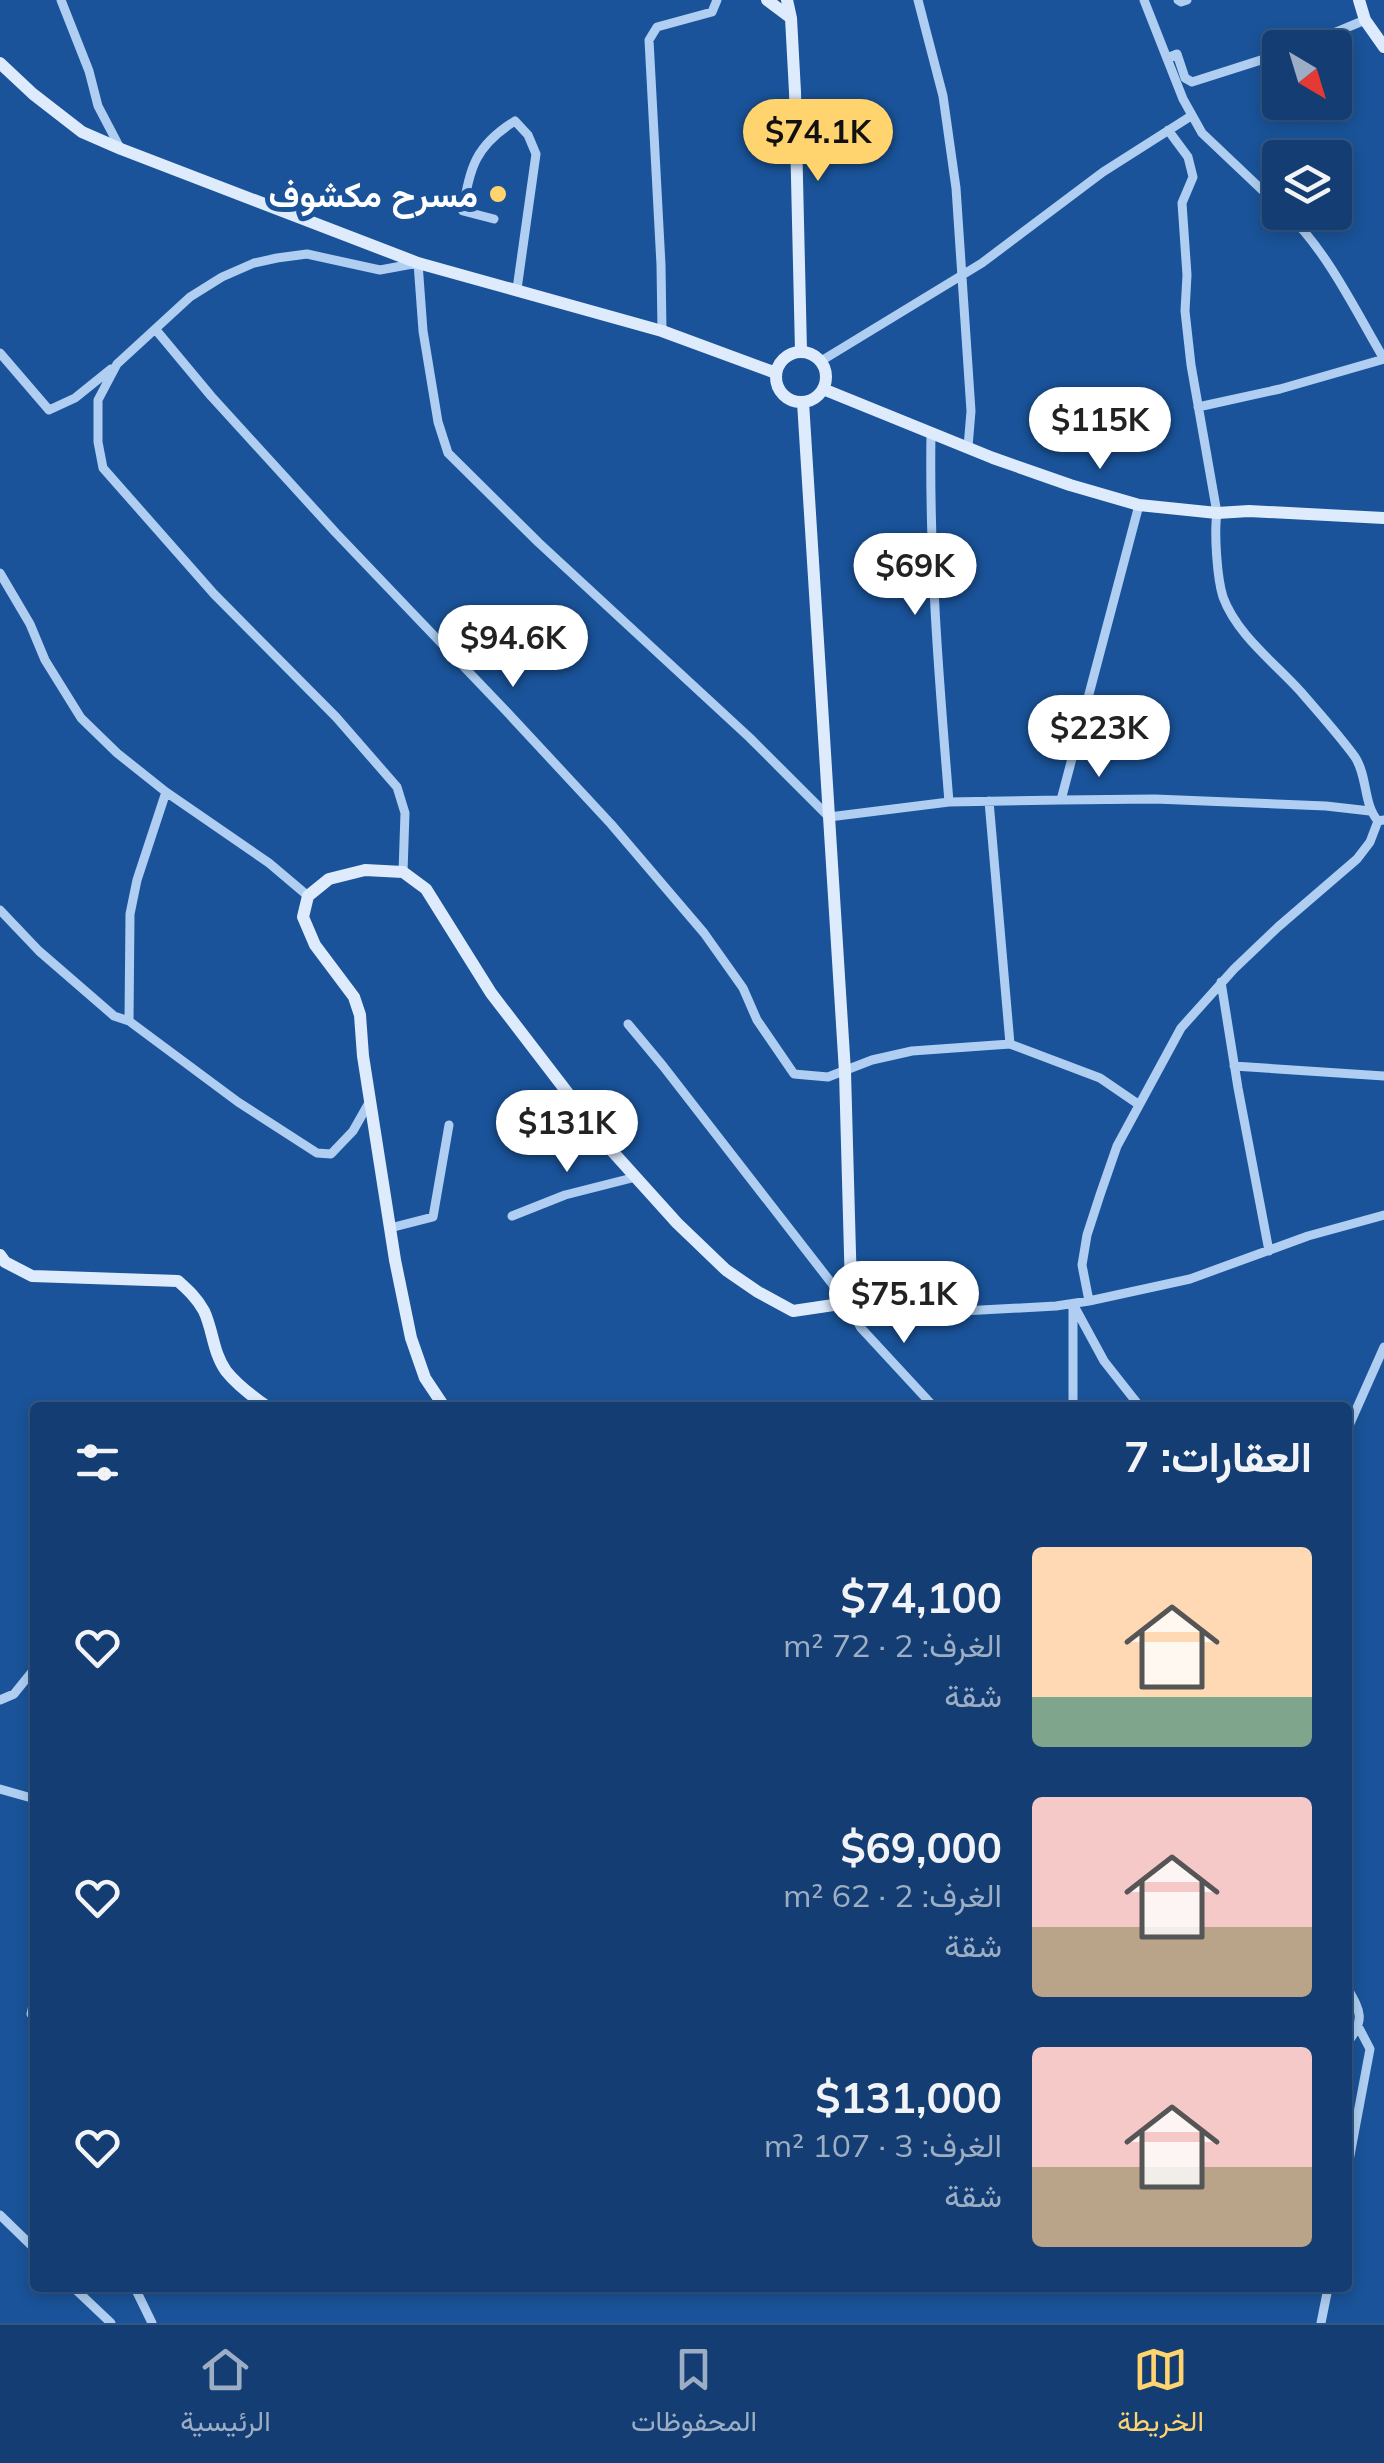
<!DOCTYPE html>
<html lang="ar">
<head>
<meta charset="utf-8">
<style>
	:root { --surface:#143e73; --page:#1d4578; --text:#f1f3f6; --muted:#9daec4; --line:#335785; --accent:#ffd46f }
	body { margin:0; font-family:Mulish,Vazirmatn,sans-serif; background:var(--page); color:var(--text); direction:rtl; height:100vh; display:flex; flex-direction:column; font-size:38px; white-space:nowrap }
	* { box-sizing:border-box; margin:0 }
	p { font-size:32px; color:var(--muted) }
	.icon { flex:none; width:55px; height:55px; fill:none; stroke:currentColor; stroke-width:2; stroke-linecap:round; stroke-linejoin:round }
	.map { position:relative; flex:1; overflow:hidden; direction:ltr }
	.panel { position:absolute; left:30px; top:1402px; width:1322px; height:890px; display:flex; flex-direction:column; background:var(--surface); border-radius:10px; box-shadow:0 5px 15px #0003,0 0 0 2px var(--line); direction:rtl }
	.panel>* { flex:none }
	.needle { width:65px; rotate:142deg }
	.fabs { position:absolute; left:1262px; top:30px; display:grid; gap:20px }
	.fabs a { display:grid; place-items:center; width:90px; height:90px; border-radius:10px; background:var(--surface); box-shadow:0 5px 15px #0003,0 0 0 2px var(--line); font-size:50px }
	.price { position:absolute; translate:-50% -85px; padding:0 22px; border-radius:35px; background:#fff; color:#222; font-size:32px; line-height:65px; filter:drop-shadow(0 2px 5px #0008) }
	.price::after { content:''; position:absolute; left:50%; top:60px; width:30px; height:22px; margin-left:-15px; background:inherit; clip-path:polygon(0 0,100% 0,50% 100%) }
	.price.current { background:var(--accent); color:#111 }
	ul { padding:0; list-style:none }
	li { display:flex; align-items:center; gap:30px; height:250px; padding:0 40px }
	li span { display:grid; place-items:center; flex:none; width:280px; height:200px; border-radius:10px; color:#555 }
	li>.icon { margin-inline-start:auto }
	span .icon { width:120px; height:120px; fill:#fffc; stroke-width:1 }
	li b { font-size:42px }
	h2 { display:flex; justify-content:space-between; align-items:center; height:120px; padding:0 40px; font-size:42px }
	.dock { display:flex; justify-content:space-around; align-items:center; height:140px; border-top:2px solid var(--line); background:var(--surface); font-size:28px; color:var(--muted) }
	.dock a { display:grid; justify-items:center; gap:5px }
	.dock .current { color:var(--accent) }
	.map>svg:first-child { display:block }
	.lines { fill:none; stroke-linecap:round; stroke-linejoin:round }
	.street { stroke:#afcef1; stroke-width:9 }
	.secondary { stroke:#ddebfc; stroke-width:12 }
	.poi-dot { fill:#ffd46f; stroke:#1a5399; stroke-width:4 }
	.labels { text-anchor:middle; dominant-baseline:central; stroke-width:10; stroke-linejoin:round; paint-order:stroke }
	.poi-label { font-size:35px; font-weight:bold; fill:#fff; stroke:#1a5399; text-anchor:end }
</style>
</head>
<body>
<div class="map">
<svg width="1384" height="2323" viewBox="0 0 1384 2323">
	<rect width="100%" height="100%" fill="#1a5399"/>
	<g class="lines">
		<!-- street -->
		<path class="street" d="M 61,0 L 89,71 L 98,106 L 119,146
			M 918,0 L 943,96 L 956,188 L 971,411 L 968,447
			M 1144,0 L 1183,99 L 1202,133 L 1280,207
			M 1178,0 L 1181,2 L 1187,0
			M 1298,48 L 1365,20
			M 1167,58 L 1177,54 L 1185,78 L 1192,82 L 1280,54
			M 1168,130 L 1188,157 L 1193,177 L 1182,203 L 1187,275 L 1185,311 L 1191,365 L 1217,513 C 1214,533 1217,578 1223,597 C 1237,635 1275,663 1301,692 C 1319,713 1339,735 1355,757 C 1368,777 1363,804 1378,821 L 1384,820
			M 1286,212 C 1328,252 1355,310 1384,359
			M 494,219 L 463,211 C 469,168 476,145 515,121 L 528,135 L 536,154 L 517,289
			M 156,330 L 211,396 L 336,533 L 507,712 L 611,824 L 704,933 L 743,988 L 757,1020 L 794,1074 L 828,1077 L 872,1060 L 912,1051 L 1010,1044 L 1100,1078 L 1138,1104
			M 662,331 L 661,265 L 649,40 L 657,27 L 712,12 L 717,0
			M 0,353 L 49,410 L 75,398 L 111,369
			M 821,361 L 982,263 L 1103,172 L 1191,116
			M 1198,407 L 1280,389 L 1384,359
			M 931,433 C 929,557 939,679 949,802
			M 0,573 L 30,624 L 45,660 L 81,718 L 117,753 L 166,792
			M 1061,800 L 1139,505
			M 989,801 L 1010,1044
			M 403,872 L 405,813 L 397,787 L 336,717 L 214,594 L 103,468 L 98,442 L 98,400 L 117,364 L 190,297 L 222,277 L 254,263 L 277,258 L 307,254 L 380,270 L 418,263 L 423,331 L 438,422 L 448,453 L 539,543 L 750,738 L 829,817 L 949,802 L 1061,800 L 1155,799 L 1326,806 L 1370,811
			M 0,910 L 39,951 L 114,1016 L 129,1021 L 238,1102 L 317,1153 L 331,1154 L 353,1131 L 370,1101
			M 1221,982 L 1238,1088 L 1269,1251
			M 129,1021 L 130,914 L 137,880 L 166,792 L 269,863 L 308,896
			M 628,1024 L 663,1066 L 847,1303 L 861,1328 L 935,1408
			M 1234,1066 L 1384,1076
			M 512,1216 L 565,1195 L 636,1177
			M 390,1228 L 433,1217 L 449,1125
			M 1089,1301 L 1082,1265 L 1087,1235 L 1100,1195 L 1117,1146 L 1181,1028 L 1234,969 L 1278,927 L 1357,859 L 1370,842 L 1378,821
			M 847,1303 L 880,1313 L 907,1314 L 1056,1306 L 1089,1301 L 1190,1279 L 1308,1236 L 1384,1215
			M 1073,1304 L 1104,1361 L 1141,1408
			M 1073,1408 L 1073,1307
			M 1348,1428 L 1384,1347
			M 0,1700 L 14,1694 L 35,1668
			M 0,1789 L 35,1799
			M 1348,1989 C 1361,2012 1365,2020 1348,2042
			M 31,2014 L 35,1996
			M 1348,2166 L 1370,2049 L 1359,2028
			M 0,2215 L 35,2249
			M 74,2288 L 111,2323
			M 135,2288 L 152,2323
			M 1321,2323 L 1328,2288"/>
		<!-- secondary -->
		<path class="secondary" d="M 767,0 L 791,18
			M 787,0 L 791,18 L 795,92 L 801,351
			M 1359,0 L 1365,20 L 1384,47
			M 0,63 L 33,94 L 82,132 L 121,149 L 418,263 L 662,331 L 776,373
			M776 377a25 25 0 1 1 50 0a25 25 0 1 1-50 0Z
			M 823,389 L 993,458 L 1070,485 L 1139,505 L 1217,513 L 1249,511 L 1384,518
			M 0,1255 L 5,1262 L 32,1276 L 178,1281 C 188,1290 197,1298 204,1311 C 213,1330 213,1353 226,1371 C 238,1386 253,1397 269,1408
			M 445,1408 L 425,1378 L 411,1338 L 395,1260 L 363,1056 L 360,1015 L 354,997 L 315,945 L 303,917 L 308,896 L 329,879 L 365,870 L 403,872 L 426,889 L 491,993 L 613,1152 L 677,1223 L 726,1270 L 758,1292 L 793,1311 L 847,1303 L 851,1289 L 845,1072 L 803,402"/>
	</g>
	<!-- markers -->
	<circle class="poi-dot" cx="498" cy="194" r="10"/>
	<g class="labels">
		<!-- poi labels -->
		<g class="poi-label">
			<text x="478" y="194">مسرح مكشوف</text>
		</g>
	</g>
</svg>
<div class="fabs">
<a><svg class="needle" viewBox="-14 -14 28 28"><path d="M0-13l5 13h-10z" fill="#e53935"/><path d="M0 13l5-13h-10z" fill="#9daec4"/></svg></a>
<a><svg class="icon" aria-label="layers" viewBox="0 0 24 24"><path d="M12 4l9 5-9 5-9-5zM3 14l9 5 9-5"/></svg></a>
</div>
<b class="price current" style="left:818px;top:184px">$74.1K</b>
<b class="price" style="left:1100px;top:472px">$115K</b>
<b class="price" style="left:915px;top:618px">$69K</b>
<b class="price" style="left:513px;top:690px">$94.6K</b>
<b class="price" style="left:1099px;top:780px">$223K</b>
<b class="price" style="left:567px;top:1175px">$131K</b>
<b class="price" style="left:904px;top:1346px">$75.1K</b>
<section class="panel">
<h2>العقارات: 7<svg class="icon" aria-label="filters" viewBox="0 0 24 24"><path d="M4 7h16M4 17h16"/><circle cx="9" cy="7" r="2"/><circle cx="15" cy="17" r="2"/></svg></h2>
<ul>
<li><span style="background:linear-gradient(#ffd9b3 75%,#7fa58c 0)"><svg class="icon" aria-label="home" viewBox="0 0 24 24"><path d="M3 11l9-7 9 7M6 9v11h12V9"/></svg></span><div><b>$74,100</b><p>الغرف: 2 · 72 m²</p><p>شقة</p></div><svg class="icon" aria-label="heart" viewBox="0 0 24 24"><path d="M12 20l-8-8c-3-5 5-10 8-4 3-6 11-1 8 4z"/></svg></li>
<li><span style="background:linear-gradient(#f6c9c9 65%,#b9a48a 0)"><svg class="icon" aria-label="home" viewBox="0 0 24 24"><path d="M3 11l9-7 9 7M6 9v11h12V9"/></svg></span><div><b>$69,000</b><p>الغرف: 2 · 62 m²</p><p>شقة</p></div><svg class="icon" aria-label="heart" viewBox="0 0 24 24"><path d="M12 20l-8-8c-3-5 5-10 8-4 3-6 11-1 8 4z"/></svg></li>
<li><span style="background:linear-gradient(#f6c9c9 60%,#b9a48a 0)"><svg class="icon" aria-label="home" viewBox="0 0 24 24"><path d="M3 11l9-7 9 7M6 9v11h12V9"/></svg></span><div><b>$131,000</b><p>الغرف: 3 · 107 m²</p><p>شقة</p></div><svg class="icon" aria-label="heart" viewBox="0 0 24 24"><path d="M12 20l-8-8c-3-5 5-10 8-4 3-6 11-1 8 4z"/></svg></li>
</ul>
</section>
</div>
<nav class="dock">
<a class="current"><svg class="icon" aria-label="map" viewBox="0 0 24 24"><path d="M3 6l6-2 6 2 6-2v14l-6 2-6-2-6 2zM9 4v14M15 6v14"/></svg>الخريطة</a>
<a><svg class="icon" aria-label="saved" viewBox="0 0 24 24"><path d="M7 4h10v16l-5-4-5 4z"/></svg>المحفوظات</a>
<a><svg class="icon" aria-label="home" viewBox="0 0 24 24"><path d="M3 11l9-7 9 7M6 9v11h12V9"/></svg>الرئيسية</a>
</nav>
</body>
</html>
